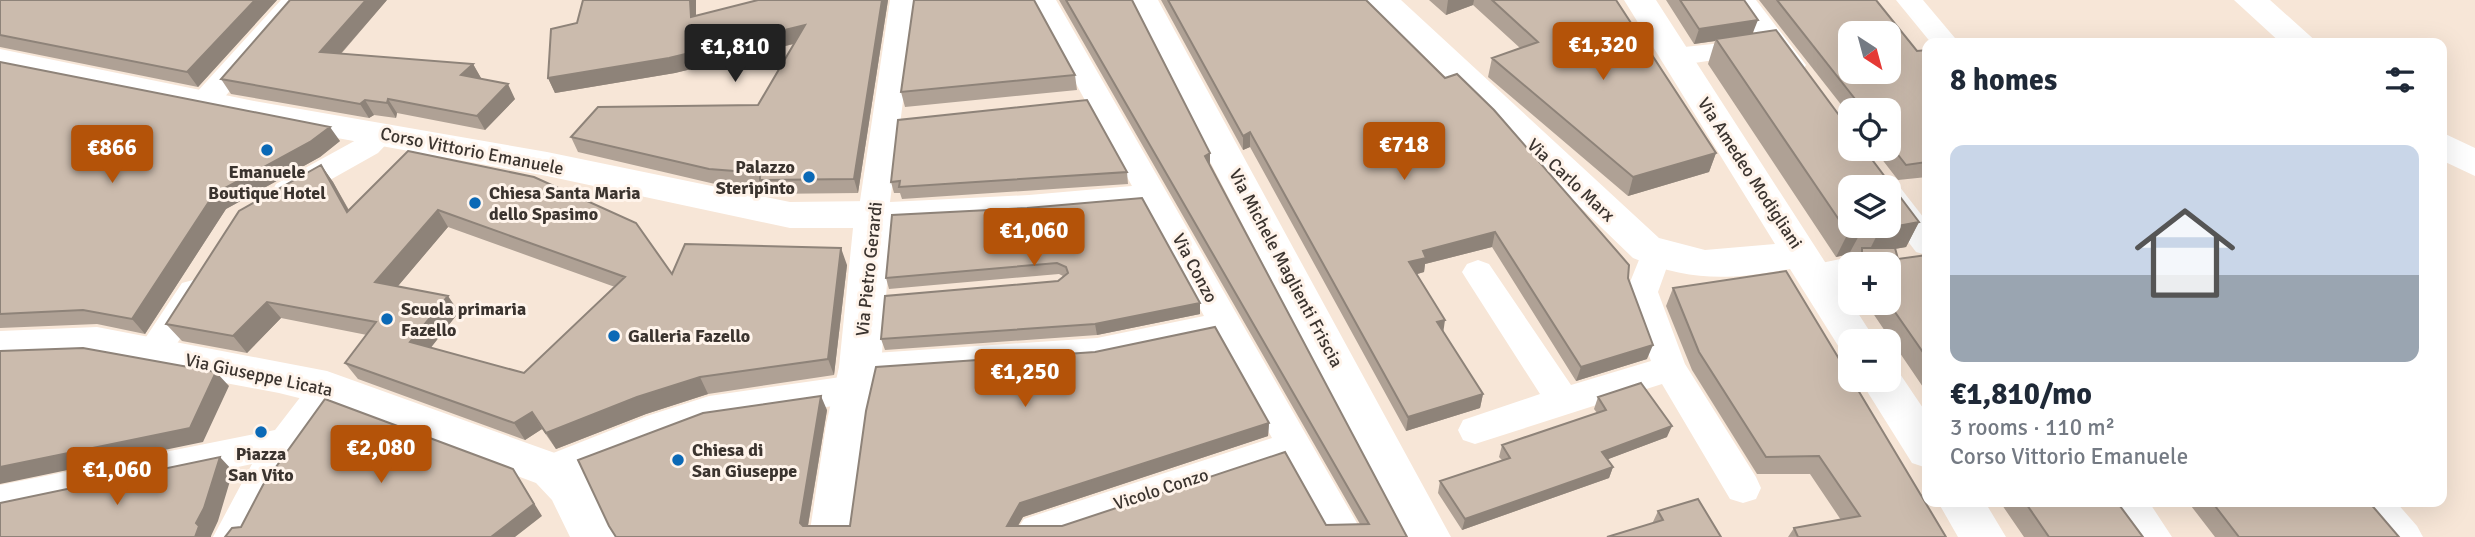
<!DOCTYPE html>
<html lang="en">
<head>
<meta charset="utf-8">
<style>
	:root { --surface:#fff; --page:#f6f6f7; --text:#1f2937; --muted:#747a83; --accent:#b45309 }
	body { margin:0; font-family:Signika,sans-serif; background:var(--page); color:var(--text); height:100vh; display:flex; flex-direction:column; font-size:26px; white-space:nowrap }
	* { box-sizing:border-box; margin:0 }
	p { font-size:23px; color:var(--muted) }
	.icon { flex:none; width:38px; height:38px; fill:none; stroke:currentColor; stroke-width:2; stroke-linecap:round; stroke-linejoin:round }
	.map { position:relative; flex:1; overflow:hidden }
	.drawer { position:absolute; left:1922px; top:38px; width:525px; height:469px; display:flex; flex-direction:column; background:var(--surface); border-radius:14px; box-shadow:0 7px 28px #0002 }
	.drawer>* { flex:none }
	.needle { width:46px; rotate:144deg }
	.tools { position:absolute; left:1838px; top:21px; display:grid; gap:14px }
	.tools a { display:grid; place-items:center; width:63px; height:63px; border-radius:14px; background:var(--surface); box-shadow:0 7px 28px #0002; font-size:35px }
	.price { position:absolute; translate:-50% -60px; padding:0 16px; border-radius:7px; background:var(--accent); color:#fff; font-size:23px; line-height:46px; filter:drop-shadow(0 2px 4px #0008) }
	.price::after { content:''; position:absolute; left:50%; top:42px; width:21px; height:16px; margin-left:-10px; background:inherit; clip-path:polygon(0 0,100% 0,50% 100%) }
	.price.on { background:#222; color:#fff }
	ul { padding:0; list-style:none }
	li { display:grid; align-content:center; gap:14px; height:371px; padding:0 28px }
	li span { display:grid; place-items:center; height:217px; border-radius:14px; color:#555 }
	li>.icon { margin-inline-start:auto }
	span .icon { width:126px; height:126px; fill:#fffc; stroke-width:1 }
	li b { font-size:30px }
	h2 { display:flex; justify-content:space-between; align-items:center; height:84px; padding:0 28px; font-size:30px }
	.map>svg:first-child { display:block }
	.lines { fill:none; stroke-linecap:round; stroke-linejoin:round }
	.minor { fill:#fff; fill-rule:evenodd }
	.tertiary { fill:#fff; fill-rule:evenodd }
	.wall { fill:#afa195; fill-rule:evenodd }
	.shaded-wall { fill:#8e8379 }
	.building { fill:#cbbbad; stroke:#8e8379; stroke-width:2; fill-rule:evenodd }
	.poi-dot { fill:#0b69b6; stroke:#fff4eb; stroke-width:2.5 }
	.labels { text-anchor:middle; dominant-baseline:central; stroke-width:6; stroke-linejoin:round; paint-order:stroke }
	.street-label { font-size:18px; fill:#3b342f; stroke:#fff4eb }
	.poi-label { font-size:18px; font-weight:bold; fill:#3b342f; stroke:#fff4eb; text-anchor:start }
</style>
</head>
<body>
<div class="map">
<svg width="2475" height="537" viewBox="0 0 2475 537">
	<rect width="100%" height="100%" fill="#f7e6d7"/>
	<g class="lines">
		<!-- minor -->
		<path class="minor" d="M 281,0 L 308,0 L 216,107 L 206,109 L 196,107 L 192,100 L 196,93 Z
			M 890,0 L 916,0 L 890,202 L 1029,195 L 1132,186 L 1030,0 L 1056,0 L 1365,537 L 1327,537 L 1286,463 L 1064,537 L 1012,537 L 1024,519 L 1272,438 L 1217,338 L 1097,364 L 866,380 L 871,389 L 866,399 L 854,403 L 709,424 L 551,485 L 538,481 L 533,470 L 538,459 L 647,416 L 709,396 L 848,376 L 843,367 L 848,358 L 860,354 L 1097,338 L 1204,316 L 1144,206 L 1029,217 L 873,225 L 862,222 L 858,214 Z
			M 1730,0 L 1756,0 L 1806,65 L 1802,71 C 1782,77 1776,63 1765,48 L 1753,54 L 1675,66 L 1665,63 L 1661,57 L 1665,51 L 1675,48 L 1759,39 Z
			M 1896,0 L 1923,0 L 1960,44 L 1932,44 Z
			M 382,124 L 392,127 L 396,134 L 378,153 L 298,198 L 287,202 L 276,198 L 272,191 L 276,184 L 358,139 L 372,127 Z
			M 1888,182 L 1899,186 L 1927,222 L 1927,255 L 1916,252 L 1888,215 L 1888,187 L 1876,187 Z
			M 1656,242 L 1667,245 L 1672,253 L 1658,292 L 1685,364 L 1756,477 L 1761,488 L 1756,499 L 1743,503 L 1730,499 L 1662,384 L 1475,444 L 1463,440 L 1458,430 L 1463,420 L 1540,394 L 1467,280 L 1462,272 L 1467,264 L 1478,260 L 1489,264 L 1571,385 L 1651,361 L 1626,292 L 1645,245 Z
			M 1850,257 L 1863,264 L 1850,264 L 1850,281 L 1813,287 L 1802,283 L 1797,275 L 1802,267 Z
			M 193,280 L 204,283 L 209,292 L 204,301 L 166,361 L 154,365 L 142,361 L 137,352 L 142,343 L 182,283 Z
			M 327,374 L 339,378 L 344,388 L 280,480 L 251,537 L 213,537 L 252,464 L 0,517 L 0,485 L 275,430 L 315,378 Z
			M 2110,502 L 2149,502 L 2172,537 L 2132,537 Z
			M 2355,502 L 2396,502 L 2417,526 L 2423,537 L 2381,537 Z"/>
		<!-- tertiary -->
		<path class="tertiary" d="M 1126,0 L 1158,0 L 1451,537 L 1405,537 Z
			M 1366,0 L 1401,0 L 1659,238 L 1705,250 L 1775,244 L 1624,0 L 1656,0 L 1876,341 L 1850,341 L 1850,355 L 1842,352 L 1790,269 C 1730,280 1691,282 1633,258 Z
			M 2234,0 L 2270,0 L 2319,44 L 2282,44 Z
			M 0,49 L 254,101 L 547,152 L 790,202 L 873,201 L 886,205 L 892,214 L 881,367 L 868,425 L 855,537 L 809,537 L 826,425 L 839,367 L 853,228 L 790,228 L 547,176 L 254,123 L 0,71 Z
			M 2441,132 L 2475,148 L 2475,176 L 2441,160 Z
			M 97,327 L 327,371 L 566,457 L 584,474 L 616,537 L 570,537 L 552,500 L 536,483 L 323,404 L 279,393 L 97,359 L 0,363 L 0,331 Z
			M 1888,366 L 1896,368 L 1927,414 L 1927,468 L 1912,463 L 1860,380 L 1888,380 Z
			M 1938,502 L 1985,502 L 2006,537 L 1958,537 Z"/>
	</g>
	<!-- wall -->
	<path class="wall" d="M 0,0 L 277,0 L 198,87 L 0,47 Z
		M 387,0 L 341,54 L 473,64 L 481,78 L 480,79 L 515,99 L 485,130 L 397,113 L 396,118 L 374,115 L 369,118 L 231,94 L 221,79 Z
		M 583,0 L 696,0 L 696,16 L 758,0 L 888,0 L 858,193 L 765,194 L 762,188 L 715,184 L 578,152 L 571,137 L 758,105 L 794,44 L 675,73 L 555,93 L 548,78 L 577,23 Z
		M 1059,0 L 1132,0 L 1210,153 L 1210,165 L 1407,537 L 616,537 L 827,410 L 808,526 L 850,526 L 1269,423 L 1268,436 L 1023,517 L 1018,526 L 1360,524 Z
		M 1161,0 L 1366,0 L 1628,278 L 1647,359 L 1576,381 L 1492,247 L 1425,264 L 1424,272 L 1417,274 L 1443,331 L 1483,394 L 1480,408 L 1406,431 L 1250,147 L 1243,150 Z
		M 1429,0 L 1616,0 L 1716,153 L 1709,172 L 1628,196 L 1488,77 L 1492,58 L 1520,48 L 1473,5 L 1446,15 Z
		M 1666,0 L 1744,0 L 1753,34 L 1919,222 L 1906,247 L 1895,249 L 1898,259 L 1927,255 L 1927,393 L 1866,303 L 1888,303 L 1888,264 L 1854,264 L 1857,258 L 1849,254 L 1836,257 L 1708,64 L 1715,41 L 1694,44 Z
		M 1759,0 L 1876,0 L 1917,51 L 1927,50 L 1927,177 L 1898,180 L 1874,149 L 1888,149 L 1888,110 L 1850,110 L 1850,116 Z
		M 0,62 L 340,141 L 320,157 L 226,209 L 145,334 L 97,324 L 0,328 Z
		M 1075,75 L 1077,90 L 905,107 L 901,92 Z
		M 408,151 L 672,274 L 847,265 L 834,375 L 708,394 L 646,414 L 556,449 L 542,429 L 525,440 L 358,379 L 345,363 L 367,335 L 281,318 L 247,353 L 182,341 L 166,324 L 321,165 L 333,182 L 349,210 ZM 448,227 L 615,287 L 524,373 L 430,348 L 459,312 L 398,286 Z
		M 1127,172 L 1128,184 L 902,199 L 900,193 L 894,193 L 891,182 Z
		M 1027,208 L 1200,314 L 1097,335 L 885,350 L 881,339 L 1058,281 L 1063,276 L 1059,274 L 889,289 L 886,278 Z
		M 1673,288 L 1946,537 L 1788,537 L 1794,528 L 1841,520 L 1810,474 L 1757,474 L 1692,370 L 1666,306 Z
		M 1598,397 L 1667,437 L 1608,459 L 1613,467 L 1609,478 L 1462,530 L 1438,493 L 1440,481 L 1502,460 L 1499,457 L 1502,445 L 1597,413 L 1594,409 Z
		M 2000,502 L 2117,502 L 2143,537 L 2024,537 Z
		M 2188,502 L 2369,502 L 2399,537 L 2215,537 Z
		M 1658,511 L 1721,537 L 1652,524 Z"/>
	<!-- shaded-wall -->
	<path class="shaded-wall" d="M 255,0 L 277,0 L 198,87 L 187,72 Z
		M 366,0 L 387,0 L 329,67 L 320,52 Z
		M 690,0 L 696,0 L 696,32 L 691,17 Z
		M 882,0 L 888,0 L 858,193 L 854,179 Z
		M 1448,0 L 1474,0 L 1473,5 L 1446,15 Z
		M 1758,20 L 1752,35 L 1716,39 L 1715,41 L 1694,44 L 1699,29 Z
		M 805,25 L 809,40 L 675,73 L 555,93 L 548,78 Z
		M 473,64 L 481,78 L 469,90 L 461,75 Z
		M 508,84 L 515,99 L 485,130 L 477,116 Z
		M 388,99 L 397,113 L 396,118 L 387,103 Z
		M 365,100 L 374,115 L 369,118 L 360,104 Z
		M 330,127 L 340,141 L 320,157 L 226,209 L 145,334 L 132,319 L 214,194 Z
		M 1250,132 L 1250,147 L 1243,150 L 1243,136 Z
		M 1210,153 L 1210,168 L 1205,156 Z
		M 1716,153 L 1709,172 L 1628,196 L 1633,177 Z
		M 321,165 L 333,182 L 359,229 L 347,212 Z
		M 438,210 L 448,227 L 387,299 L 375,282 Z
		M 1919,222 L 1906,247 L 1870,253 L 1864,261 L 1876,237 L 1882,229 Z
		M 1862,230 L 1849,254 L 1836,257 L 1848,233 Z
		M 1495,232 L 1492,247 L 1425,264 L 1424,272 L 1407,277 L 1409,262 L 1423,251 Z
		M 841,248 L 847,265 L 834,375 L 828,359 Z
		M 448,296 L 459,312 L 422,359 L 410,342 Z
		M 267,302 L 281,318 L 247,353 L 233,336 Z
		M 1200,303 L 1200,314 L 1097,335 L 1095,324 Z
		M 1445,320 L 1443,334 L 1437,322 Z
		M 1653,345 L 1647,359 L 1576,381 L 1581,367 Z
		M 216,372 L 229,386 L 203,442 L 0,484 L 0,467 Z
		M 700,377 L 708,394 L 646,414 L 556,449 L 546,433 L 637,397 Z
		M 1483,394 L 1480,408 L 1406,431 L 1408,417 Z
		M 821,396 L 827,410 L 806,537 L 800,523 Z
		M 532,412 L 542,429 L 525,440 L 514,423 Z
		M 1269,423 L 1268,436 L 1023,517 L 1011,537 L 1007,526 L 1020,503 Z
		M 1672,426 L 1667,437 L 1598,463 L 1602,452 Z
		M 220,457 L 233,471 L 218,521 L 211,536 L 211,537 L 195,537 L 196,523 Z
		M 1613,467 L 1609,478 L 1462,530 L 1465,519 Z
		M 513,469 L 542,516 L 515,537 L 491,537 Z"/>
	<!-- building -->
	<path class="building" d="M 0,0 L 255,0 L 187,72 L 0,35 Z
		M 290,0 L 366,0 L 320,52 L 473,64 L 461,75 L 508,84 L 477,116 L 388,99 L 387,103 L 365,100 L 360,104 L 221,79 Z
		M 583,0 L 690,0 L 691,17 L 758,0 L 882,0 L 854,179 L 760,180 L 760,173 L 709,169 L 571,137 L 598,107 L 758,105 L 805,25 L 669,58 L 548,78 L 551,29 L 577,23 Z
		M 914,0 L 1034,0 L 1075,75 L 901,92 Z
		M 1066,0 L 1132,0 L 1210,153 L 1205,156 L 1407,537 L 616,537 L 609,526 L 578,460 L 703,413 L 821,396 L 800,523 L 803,526 L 850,526 L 866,411 L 876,367 L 1095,352 L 1215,327 L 1269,423 L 1020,503 L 1007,526 L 1062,526 L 1285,452 L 1326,525 L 1369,524 Z
		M 1168,0 L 1366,0 L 1445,78 L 1457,74 L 1494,110 L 1629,265 L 1628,278 L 1653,345 L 1581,367 L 1495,232 L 1423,251 L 1426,258 L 1409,262 L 1445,320 L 1437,322 L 1483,394 L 1408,417 L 1250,132 L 1243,136 Z
		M 1492,0 L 1616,0 L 1716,153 L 1633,177 L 1492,58 L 1538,42 Z
		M 1680,0 L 1744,0 L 1758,20 L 1699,29 Z
		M 1777,0 L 1876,0 L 1917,51 L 1927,50 L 1927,162 L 1906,165 L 1888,142 L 1888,110 L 1859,110 L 1859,104 ZM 1850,33 L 1888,33 L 1888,72 L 1850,72 Z
		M 1776,30 L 1850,130 L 1850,149 L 1864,149 L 1919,222 L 1882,229 L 1876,237 L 1862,230 L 1848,233 L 1716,39 ZM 1850,187 L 1888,187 L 1888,226 L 1850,226 Z
		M 0,62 L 330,127 L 310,142 L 214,194 L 132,319 L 83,310 L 0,314 Z
		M 1087,100 L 1127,172 L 899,187 L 900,181 L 891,182 L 898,120 Z
		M 408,151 L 534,177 L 636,223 L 672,274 L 685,244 L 841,248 L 828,359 L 700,377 L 637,397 L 546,433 L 532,412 L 514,423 L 345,363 L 376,322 L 267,302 L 233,336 L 166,324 L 239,211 L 321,165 L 347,212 ZM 438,210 L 625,277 L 524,373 L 410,342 L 448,296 L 375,282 Z
		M 1142,198 L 1200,303 L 1095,324 L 881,339 L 885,296 L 1058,281 L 1068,273 L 1066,267 L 1057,263 L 886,278 L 892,215 L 1027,208 Z
		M 1862,248 L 1895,248 L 1898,259 L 1927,255 L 1927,358 L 1888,302 L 1888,264 L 1862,264 Z
		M 1786,271 L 1850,377 L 1850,380 L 1852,380 L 1946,537 L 1798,537 L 1794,528 L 1860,516 L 1819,456 L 1766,457 L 1699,352 L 1673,288 Z
		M 83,348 L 216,372 L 190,428 L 0,467 L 0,351 Z
		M 1641,383 L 1672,426 L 1602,452 L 1613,467 L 1465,519 L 1440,481 L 1510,458 L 1502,445 L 1606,410 L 1598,397 Z
		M 325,399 L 513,469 L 534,504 L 491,537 L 225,537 L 232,528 L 241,527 L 263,485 Z
		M 220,457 L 204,508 L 196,523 L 199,526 L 195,537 L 0,537 L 0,503 Z
		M 1698,499 L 1721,537 L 1607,537 L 1663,520 L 1658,511 Z
		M 2025,502 L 2117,502 L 2143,537 L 2049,537 Z
		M 2212,502 L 2369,502 L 2399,537 L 2239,537 Z"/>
	<!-- markers -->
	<g class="poi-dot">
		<circle cx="267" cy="150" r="7"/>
		<circle cx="809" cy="177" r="7"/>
		<circle cx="475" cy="203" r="7"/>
		<circle cx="387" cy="319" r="7"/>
		<circle cx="614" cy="336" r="7"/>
		<circle cx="261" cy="432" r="7"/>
		<circle cx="678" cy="460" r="7"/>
	</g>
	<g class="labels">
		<!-- street labels -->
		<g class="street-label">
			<text transform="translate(472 151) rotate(11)">Corso Vittorio Emanuele</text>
			<text transform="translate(1750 173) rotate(57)">Via Amedeo Modigliani</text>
			<text transform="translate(1571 180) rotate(43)">Via Carlo Marx</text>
			<text transform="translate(1195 268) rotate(62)">Via Conzo</text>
			<text transform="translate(1286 268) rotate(62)">Via Michele Maglienti Friscia</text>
			<text transform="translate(869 269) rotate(-84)">Via Pietro Gerardi</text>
			<text transform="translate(259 375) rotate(12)">Via Giuseppe Licata</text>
			<text transform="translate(1161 489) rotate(-18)">Vicolo Conzo</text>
		</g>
		<!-- poi labels -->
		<g class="poi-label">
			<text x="795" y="167" text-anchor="end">Palazzo<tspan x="795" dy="21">Steripinto</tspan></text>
			<text x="267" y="172" text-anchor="middle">Emanuele<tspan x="267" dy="21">Boutique Hotel</tspan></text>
			<text x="489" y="193">Chiesa Santa Maria<tspan x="489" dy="21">dello Spasimo</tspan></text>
			<text x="401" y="309">Scuola primaria<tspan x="401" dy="21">Fazello</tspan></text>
			<text x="628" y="336">Galleria Fazello</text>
			<text x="692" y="450">Chiesa di<tspan x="692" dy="21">San Giuseppe</tspan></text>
			<text x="261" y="454" text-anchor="middle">Piazza<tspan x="261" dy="21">San Vito</tspan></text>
		</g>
	</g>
</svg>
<div class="tools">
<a><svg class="needle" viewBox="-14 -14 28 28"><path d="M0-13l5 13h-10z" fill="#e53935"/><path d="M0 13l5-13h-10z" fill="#747a83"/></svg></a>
<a><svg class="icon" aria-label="locate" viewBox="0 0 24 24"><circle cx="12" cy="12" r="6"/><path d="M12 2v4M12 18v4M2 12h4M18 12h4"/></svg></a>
<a><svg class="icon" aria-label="layers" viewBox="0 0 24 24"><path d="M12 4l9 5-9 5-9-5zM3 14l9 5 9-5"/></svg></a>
<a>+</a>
<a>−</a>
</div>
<b class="price" style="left:1603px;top:82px">€1,320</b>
<b class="price on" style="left:735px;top:84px">€1,810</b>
<b class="price" style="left:1404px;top:182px">€718</b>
<b class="price" style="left:112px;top:185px">€866</b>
<b class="price" style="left:1034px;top:268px">€1,060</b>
<b class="price" style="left:1025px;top:409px">€1,250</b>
<b class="price" style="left:381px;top:485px">€2,080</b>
<b class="price" style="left:117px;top:507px">€1,060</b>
<section class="drawer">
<h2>8 homes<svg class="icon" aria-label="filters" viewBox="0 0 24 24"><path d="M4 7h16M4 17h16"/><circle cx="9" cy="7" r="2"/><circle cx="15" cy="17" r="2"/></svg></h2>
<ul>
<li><span style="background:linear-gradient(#c9d6e8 60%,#9aa5b1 0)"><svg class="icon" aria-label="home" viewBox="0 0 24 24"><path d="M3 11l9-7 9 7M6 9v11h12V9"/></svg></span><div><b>€1,810/mo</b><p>3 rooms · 110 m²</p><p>Corso Vittorio Emanuele</p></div></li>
</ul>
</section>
</div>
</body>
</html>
